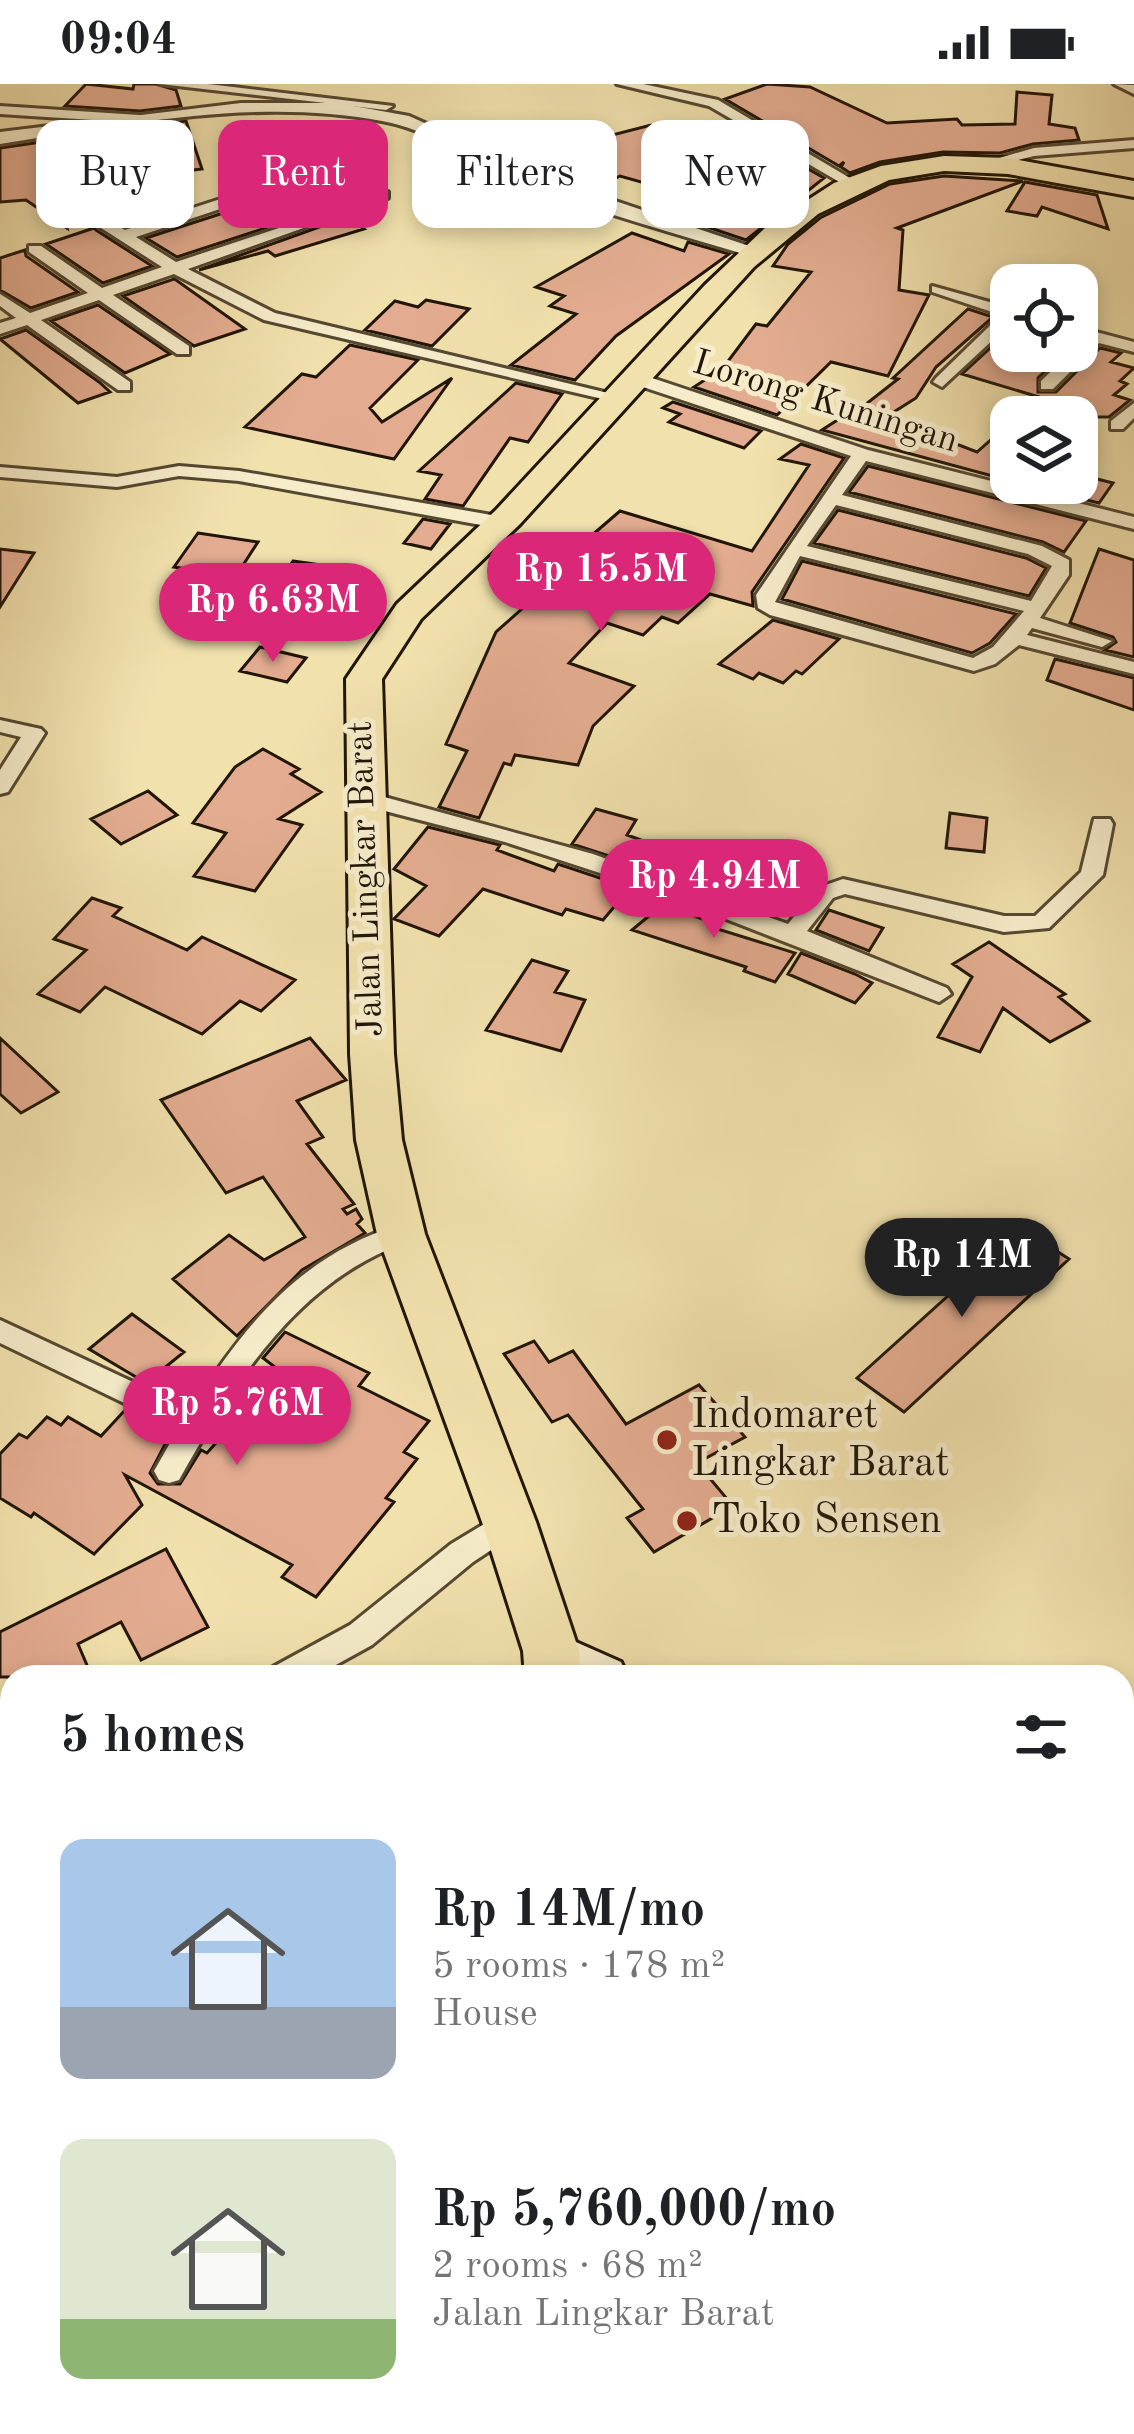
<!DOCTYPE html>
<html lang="en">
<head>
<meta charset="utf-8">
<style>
	:root { --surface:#fff; --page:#f2f2f2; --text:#202124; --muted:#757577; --accent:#db2777 }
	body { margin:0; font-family:"Old Standard TT",serif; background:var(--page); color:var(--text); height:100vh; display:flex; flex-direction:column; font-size:45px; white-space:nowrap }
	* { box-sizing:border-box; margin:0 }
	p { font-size:39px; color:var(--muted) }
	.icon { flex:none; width:66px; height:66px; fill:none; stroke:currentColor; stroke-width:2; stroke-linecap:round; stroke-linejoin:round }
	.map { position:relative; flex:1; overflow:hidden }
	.side { position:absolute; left:0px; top:1581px; width:1134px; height:771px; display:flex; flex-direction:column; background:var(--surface); border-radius:36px 36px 0 0; box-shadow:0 6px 18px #0003 }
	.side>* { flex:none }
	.top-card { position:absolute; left:36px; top:36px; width:1062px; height:108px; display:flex; gap:24px }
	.buttons { position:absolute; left:990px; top:180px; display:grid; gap:24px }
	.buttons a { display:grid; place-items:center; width:108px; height:108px; border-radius:24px; background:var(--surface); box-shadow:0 6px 18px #0003; font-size:60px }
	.price { position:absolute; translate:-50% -102px; padding:0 27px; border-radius:42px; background:var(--accent); color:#fff; font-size:39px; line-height:78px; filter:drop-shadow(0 3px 6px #0008) }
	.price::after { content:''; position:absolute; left:50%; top:72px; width:36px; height:27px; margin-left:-18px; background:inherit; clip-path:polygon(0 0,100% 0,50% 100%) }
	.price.active { background:#222; color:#fff }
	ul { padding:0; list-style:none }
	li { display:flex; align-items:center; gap:36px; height:300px; padding:0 60px }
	li span { display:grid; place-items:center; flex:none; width:336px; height:240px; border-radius:24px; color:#555 }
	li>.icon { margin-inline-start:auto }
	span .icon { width:144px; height:144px; fill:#fffc; stroke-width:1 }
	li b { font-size:51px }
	h2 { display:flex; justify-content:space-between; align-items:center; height:144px; padding:0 60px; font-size:51px }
	.pill { padding:0 42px; border-radius:24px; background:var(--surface); box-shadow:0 6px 18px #0003; font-size:42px; line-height:108px }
	.pill.active { background:var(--accent); color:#fff }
	.status { display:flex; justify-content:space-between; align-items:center; height:84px; padding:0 60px; background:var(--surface); direction:ltr }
	.status svg { height:33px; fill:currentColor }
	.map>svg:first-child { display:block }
	.building { fill:#e3ac90; stroke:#211508; stroke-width:3 }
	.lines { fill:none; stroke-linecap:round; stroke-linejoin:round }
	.service-casing { stroke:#554831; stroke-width:24 }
	.minor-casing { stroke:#554831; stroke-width:6 }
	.tertiary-casing { stroke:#554831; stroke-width:6 }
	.secondary-casing { stroke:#211508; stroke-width:6 }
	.trunk-casing { stroke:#211508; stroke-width:6 }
	.service { stroke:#f6ecca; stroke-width:18 }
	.minor { fill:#f6ecca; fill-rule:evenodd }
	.tertiary { fill:#f6ecca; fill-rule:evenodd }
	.secondary { fill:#f6ecca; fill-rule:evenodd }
	.trunk { fill:#f1e1ad; fill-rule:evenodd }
	.poi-dot { fill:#8f2418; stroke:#f6ecca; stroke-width:4.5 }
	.labels { text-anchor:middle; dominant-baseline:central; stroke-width:10; stroke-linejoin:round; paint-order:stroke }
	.far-street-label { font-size:36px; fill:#211508; stroke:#f6ecca }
	.poi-label { font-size:42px; fill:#211508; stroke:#f6ecca; text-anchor:start }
</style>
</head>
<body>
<div class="status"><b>09:04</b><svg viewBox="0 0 49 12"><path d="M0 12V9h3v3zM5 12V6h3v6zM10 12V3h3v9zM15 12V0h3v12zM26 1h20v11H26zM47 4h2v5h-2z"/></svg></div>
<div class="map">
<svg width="1134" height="2350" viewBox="0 0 1134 2350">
	<rect width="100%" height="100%" fill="#f1e1ad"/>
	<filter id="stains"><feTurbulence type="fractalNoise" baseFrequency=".00167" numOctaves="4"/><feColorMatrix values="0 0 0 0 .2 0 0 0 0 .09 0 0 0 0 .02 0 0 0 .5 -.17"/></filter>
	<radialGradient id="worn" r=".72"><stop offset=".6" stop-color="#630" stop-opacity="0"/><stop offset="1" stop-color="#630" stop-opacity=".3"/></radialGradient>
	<!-- building -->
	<path class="building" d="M 86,0 L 133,5 L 134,0 L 156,0 L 176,6 L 181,22 L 140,27 L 65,22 Z
		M 767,0 L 810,3 L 887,39 L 957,35 L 962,41 L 1015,40 L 1017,8 L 1052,11 L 1049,40 L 1075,44 L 1079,56 L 1033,60 L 1000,69 L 943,68 L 880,78 L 850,89 L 841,83 L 844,78 L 839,82 L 725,15 Z
		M 186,37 L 202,85 L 175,88 L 168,66 L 126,70 L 120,46 Z
		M 651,41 L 719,73 L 765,60 L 824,94 L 746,156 L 663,128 L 688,111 L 620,92 L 602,101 L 546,68 Z
		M 48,57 L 54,90 L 67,144 L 26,116 L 0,118 L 0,64 Z
		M 344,90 L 372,109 L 177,173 L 146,154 Z
		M 944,92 L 1023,97 L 897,144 L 903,146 L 899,206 L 929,211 L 888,292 L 831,278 L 777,331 L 694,303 L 723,284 L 756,240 L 767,242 L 811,188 L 773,182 L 788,160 L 820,134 L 890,100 Z
		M 1025,98 L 1097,111 L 1108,145 L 1042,123 L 1037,132 L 1007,127 Z
		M 347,133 L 364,145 L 275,172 L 268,167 L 199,186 Z
		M 94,144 L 96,146 L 152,182 L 103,199 L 46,160 Z
		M 632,149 L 684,167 L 688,158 L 729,170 L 616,252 L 575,296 L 511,281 L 576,230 L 550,222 L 564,212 L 536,203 Z
		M 25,166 L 26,172 L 78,208 L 31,224 L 0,206 L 0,174 Z
		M 174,195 L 176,196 L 245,245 L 194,262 L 123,212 Z
		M 426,216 L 469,225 L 432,262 L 365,246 L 395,217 L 418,223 Z
		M 98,221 L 170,270 L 125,289 L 51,237 Z
		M 968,225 L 993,233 L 936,283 L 916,314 L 886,333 L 977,368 L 1011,338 L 1011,397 L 822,346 L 853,326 L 856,328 L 898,295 L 893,294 Z
		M 1011,245 L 1011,267 L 1066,267 L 1038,294 L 1038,308 L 1056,308 L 1100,264 L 1121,269 L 1111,278 L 1134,284 L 1120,297 L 1127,300 L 1114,311 L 1130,316 L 1109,333 L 1017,333 L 1039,313 L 962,290 Z
		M 26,246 L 99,298 L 110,308 L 78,319 L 0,255 Z
		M 350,261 L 418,276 L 370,324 L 382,338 L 452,294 L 394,375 L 245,343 L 302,290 L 316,293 Z
		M 516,299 L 562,310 L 528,358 L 510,354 L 463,422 L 425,415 L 441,391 L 419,387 Z
		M 673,318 L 761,347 L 744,364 L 669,338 L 680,330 L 663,324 Z
		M 801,360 L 844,374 L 752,508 L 753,522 L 710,510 L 678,539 L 662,533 L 643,551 L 607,539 L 569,579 L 634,602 L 593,642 L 578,681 L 515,671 L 511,681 L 504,679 L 479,734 L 439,723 L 467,667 L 446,660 L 496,548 L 533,515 L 512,507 L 534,489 L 566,500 L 612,459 L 591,452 L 620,427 L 752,467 L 809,381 L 780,375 Z
		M 868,382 L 1086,437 L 1064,468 L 1043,458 L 849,408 Z
		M 1077,390 L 1113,399 L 1099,419 L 1017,399 L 1077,399 Z
		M 838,426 L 1026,474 L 1046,484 L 1029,512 L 814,459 Z
		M 423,435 L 450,440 L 431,465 L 404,459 Z
		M 198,449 L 258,458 L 236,492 L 174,483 Z
		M 0,465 L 34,469 L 0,523 Z
		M 1099,465 L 1134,476 L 1134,573 L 1105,566 L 1116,558 L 1113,553 L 1070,539 Z
		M 293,477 L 356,486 L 336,518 L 273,508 Z
		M 802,477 L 1016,530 L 990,559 L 972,569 L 782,515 Z
		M 773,536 L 839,555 L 802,590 L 796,587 L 783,599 L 759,589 L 753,595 L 719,580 Z
		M 260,563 L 306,574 L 287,598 L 240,587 Z
		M 1055,575 L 1134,594 L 1134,626 L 1047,596 Z
		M 263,665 L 299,685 L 291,690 L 321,708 L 279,735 L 302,741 L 255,807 L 194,792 L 226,749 L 193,739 L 235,683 Z
		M 148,707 L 177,731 L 121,760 L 91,735 Z
		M 596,725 L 636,736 L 627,751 L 663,764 L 646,784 L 572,760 Z
		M 950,729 L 987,734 L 984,768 L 946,764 Z
		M 428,743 L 500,761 L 497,766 L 554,787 L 558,780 L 630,804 L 603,836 L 566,825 L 562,831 L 483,805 L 439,852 L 394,835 L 426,802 L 394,785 Z
		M 732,762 L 763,777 L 723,812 L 688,799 Z
		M 92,814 L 121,824 L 113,832 L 187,866 L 202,853 L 295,896 L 261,927 L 240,917 L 202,950 L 105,903 L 80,928 L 38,910 L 86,866 L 54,855 Z
		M 667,817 L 701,830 L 697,833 L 714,839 L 711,843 L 795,869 L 775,898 L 744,887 L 746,883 L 632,846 Z
		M 829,826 L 883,844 L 869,867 L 816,846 Z
		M 989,858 L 1065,910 L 1059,913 L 1089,937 L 1050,958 L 1003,924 L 980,968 L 938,953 L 972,893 L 953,880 Z
		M 801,869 L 855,890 L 872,899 L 855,919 L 788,890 Z
		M 532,876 L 568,887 L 555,908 L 585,916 L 561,967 L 486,946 Z
		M 0,954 L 58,1008 L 21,1029 L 0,1010 Z
		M 310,954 L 346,996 L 297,1017 L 323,1053 L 307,1060 L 354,1120 L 343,1125 L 347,1130 L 356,1125 L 362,1135 L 357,1140 L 365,1149 L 302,1186 L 237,1252 L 173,1195 L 229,1151 L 264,1176 L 305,1153 L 263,1093 L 226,1109 L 161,1016 Z
		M 1022,1145 L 1069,1175 L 904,1328 L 857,1294 Z
		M 132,1230 L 184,1268 L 146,1299 L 89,1265 Z
		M 285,1248 L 369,1289 L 359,1302 L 429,1337 L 404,1368 L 417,1375 L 386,1414 L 394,1418 L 316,1513 L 282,1493 L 292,1481 L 125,1391 L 142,1421 L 94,1470 L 34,1429 L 31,1433 L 0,1414 L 0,1370 L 19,1350 L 27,1354 L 47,1333 L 61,1341 L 68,1333 L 101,1352 L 126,1325 L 171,1349 L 150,1389 L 158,1400 L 180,1400 L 201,1366 L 207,1369 L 280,1287 L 263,1274 Z
		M 534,1257 L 549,1278 L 573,1267 L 626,1340 L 699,1301 L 745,1353 L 697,1379 L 733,1422 L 654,1468 L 627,1434 L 643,1425 L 568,1331 L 552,1338 L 504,1270 Z
		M 166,1465 L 208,1543 L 141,1576 L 121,1538 L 78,1560 L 92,1593 L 0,1593 L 0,1548 Z"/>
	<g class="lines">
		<defs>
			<path id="service" d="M 0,2090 L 12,2050
				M 0,2117 L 12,2137"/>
			<path id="minor" d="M 160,0 L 208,0 L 393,22 L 386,26 Z
				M 617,0 L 643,0 L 718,16 L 860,100 L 848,103 L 709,22 Z
				M 1114,0 L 1134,1 L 1134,10 Z
				M 0,22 L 139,31 L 146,35 L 139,39 L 0,30 Z
				M 1134,56 L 1134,64 L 1034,72 L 989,83 L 982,79 L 1034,64 Z
				M 242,108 L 247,110 L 247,116 L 136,153 L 176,178 L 388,108 L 388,114 L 188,185 L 275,229 L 629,314 L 620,319 L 264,236 L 174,190 L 113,211 L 189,262 L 189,270 L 177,270 L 99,216 L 41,236 L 130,298 L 130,306 L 118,306 L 27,241 L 0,250 L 0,239 L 16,234 L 0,222 L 0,210 L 30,229 L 88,209 L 29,168 L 29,162 L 41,162 L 102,204 L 162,183 L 98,142 L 98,136 L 108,136 L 125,146 Z
				M 932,202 L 1011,224 L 1011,239 L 942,303 L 933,298 L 936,294 L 1001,231 L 932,208 Z
				M 1081,244 L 1134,258 L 1134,268 L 1099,259 L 1053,305 L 1041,305 L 1041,297 L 1072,267 L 1077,267 L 1084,255 L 1077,253 Z
				M 631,291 L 643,291 L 868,366 L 1134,433 L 1134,445 L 866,377 L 842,411 L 1042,462 L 1069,476 L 1069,491 L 1040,534 L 1112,557 L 1102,563 L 1032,544 L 1027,551 L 1134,578 L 1134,590 L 1019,561 L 995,580 L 974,587 L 770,531 L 758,524 L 756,511 L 851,372 L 631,299 ZM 836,421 L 1028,470 L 1052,482 L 1031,517 L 807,462 ZM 800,472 L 1024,527 L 993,563 L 973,574 L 775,518 Z
				M 1134,319 L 1134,334 L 1123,345 L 1111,345 L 1111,337 Z
				M 179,382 L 239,387 L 503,433 L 512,439 L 503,445 L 239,397 L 179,392 L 117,403 L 0,393 L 0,383 L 117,393 Z
				M 0,636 L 41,645 L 45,649 L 8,708 L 0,710 L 0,686 L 21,653 L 0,648 Z
				M 366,708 L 593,770 L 788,840 L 817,804 L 843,795 L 1004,832 L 1035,832 L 1081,788 L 1094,735 L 1110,735 L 1113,740 L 1103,791 L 1049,844 L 1004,848 L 845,810 L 833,814 L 807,847 L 947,904 L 951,910 L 939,918 L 649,805 L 505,758 L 358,720 L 358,710 Z
				M 401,1140 L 410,1143 L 414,1150 L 410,1157 C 298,1195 235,1297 179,1396 L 169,1399 L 159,1396 L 154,1387 L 178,1345 L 0,1259 L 0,1236 L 191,1325 C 246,1239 301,1171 401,1140 Z
				M 509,1425 L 520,1429 L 524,1438 L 520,1447 L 473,1478 L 372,1561 L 314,1593 L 268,1593 L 273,1583 L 350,1541 L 451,1460 Z
				M 12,1695 L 12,1726 L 0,1731 L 0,1699 Z
				M 0,1892 L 12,1897 L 12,1936 L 5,1939 L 0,1937 Z"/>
			<path id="tertiary" d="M 241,19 L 337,19 L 409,32 L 547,94 L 767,168 L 750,172 C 677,150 603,130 532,102 C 482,82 436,47 382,37 C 256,13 124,41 0,60 L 0,48 Z"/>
			<path id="secondary" d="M 551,1547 L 621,1578 L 628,1593 C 594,1593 545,1603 528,1567 L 535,1553 Z
				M 1122,1820 L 1134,1824 L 1134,1875 L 1122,1870 Z"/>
			<path id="trunk" d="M 944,72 L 1008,74 L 1134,97 L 1134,113 L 1008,90 L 944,87 L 889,96 L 818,130 L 754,183 L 520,440 L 421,535 L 382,595 L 394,970 L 402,1056 L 425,1150 L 536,1438 L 579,1567 L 581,1593 L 525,1593 L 523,1567 L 482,1438 L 377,1150 L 356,1056 L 350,970 L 346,595 L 397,520 L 496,426 L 705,201 L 766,143 L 834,99 L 881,82 Z
				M 448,2340 L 520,2340 L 519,2350 L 447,2350 Z"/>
		</defs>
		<!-- service casing -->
		<use href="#service" class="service-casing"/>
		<!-- minor casing -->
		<use href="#minor" class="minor-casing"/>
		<!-- tertiary casing -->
		<use href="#tertiary" class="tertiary-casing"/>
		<!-- secondary casing -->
		<use href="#secondary" class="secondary-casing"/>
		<!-- trunk casing -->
		<use href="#trunk" class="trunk-casing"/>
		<!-- service -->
		<use href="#service" class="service"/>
		<!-- minor -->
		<use href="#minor" class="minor"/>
		<!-- tertiary -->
		<use href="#tertiary" class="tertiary"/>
		<!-- secondary -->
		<use href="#secondary" class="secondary"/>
		<!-- trunk -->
		<use href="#trunk" class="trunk"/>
	</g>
	<!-- markers -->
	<g class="poi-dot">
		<circle cx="667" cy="1356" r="12"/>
		<circle cx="687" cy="1437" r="12"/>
	</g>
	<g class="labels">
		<!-- far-street labels -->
		<g class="far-street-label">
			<text transform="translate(825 319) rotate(17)">Lorong Kuningan</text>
			<text transform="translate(367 795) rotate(-92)">Jalan Lingkar Barat</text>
		</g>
		<!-- poi labels -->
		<g class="poi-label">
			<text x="691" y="1332">Indomaret<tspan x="691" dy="48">Lingkar Barat</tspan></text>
			<text x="711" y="1437">Toko Sensen</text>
		</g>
	</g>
	<rect width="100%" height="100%" filter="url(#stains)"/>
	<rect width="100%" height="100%" fill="url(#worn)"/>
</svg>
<div class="buttons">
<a><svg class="icon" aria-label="locate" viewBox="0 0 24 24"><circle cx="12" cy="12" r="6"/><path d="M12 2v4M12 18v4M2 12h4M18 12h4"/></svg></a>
<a><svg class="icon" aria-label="layers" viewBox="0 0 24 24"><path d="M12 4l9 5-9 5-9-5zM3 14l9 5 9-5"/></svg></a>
</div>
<b class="price" style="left:601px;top:550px">Rp 15.5M</b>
<b class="price" style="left:273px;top:581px">Rp 6.63M</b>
<b class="price" style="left:714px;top:857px">Rp 4.94M</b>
<b class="price active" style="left:962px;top:1236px">Rp 14M</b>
<b class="price" style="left:237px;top:1384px">Rp 5.76M</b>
<div class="top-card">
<a class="pill">Buy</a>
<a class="pill active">Rent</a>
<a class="pill">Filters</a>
<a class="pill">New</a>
</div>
<section class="side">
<h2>5 homes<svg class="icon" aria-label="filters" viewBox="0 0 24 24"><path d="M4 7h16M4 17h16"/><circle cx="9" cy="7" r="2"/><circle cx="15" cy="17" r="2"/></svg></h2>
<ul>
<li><span style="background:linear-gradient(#a9c7e8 70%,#9aa5b1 0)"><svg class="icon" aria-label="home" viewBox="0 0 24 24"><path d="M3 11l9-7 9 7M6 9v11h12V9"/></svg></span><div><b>Rp 14M/mo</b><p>5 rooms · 178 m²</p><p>House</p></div></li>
<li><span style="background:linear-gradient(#dfe7d0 75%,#8fb573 0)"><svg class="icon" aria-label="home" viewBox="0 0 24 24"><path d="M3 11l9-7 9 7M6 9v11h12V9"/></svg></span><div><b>Rp 5,760,000/mo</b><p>2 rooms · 68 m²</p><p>Jalan Lingkar Barat</p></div></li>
</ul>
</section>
</div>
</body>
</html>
